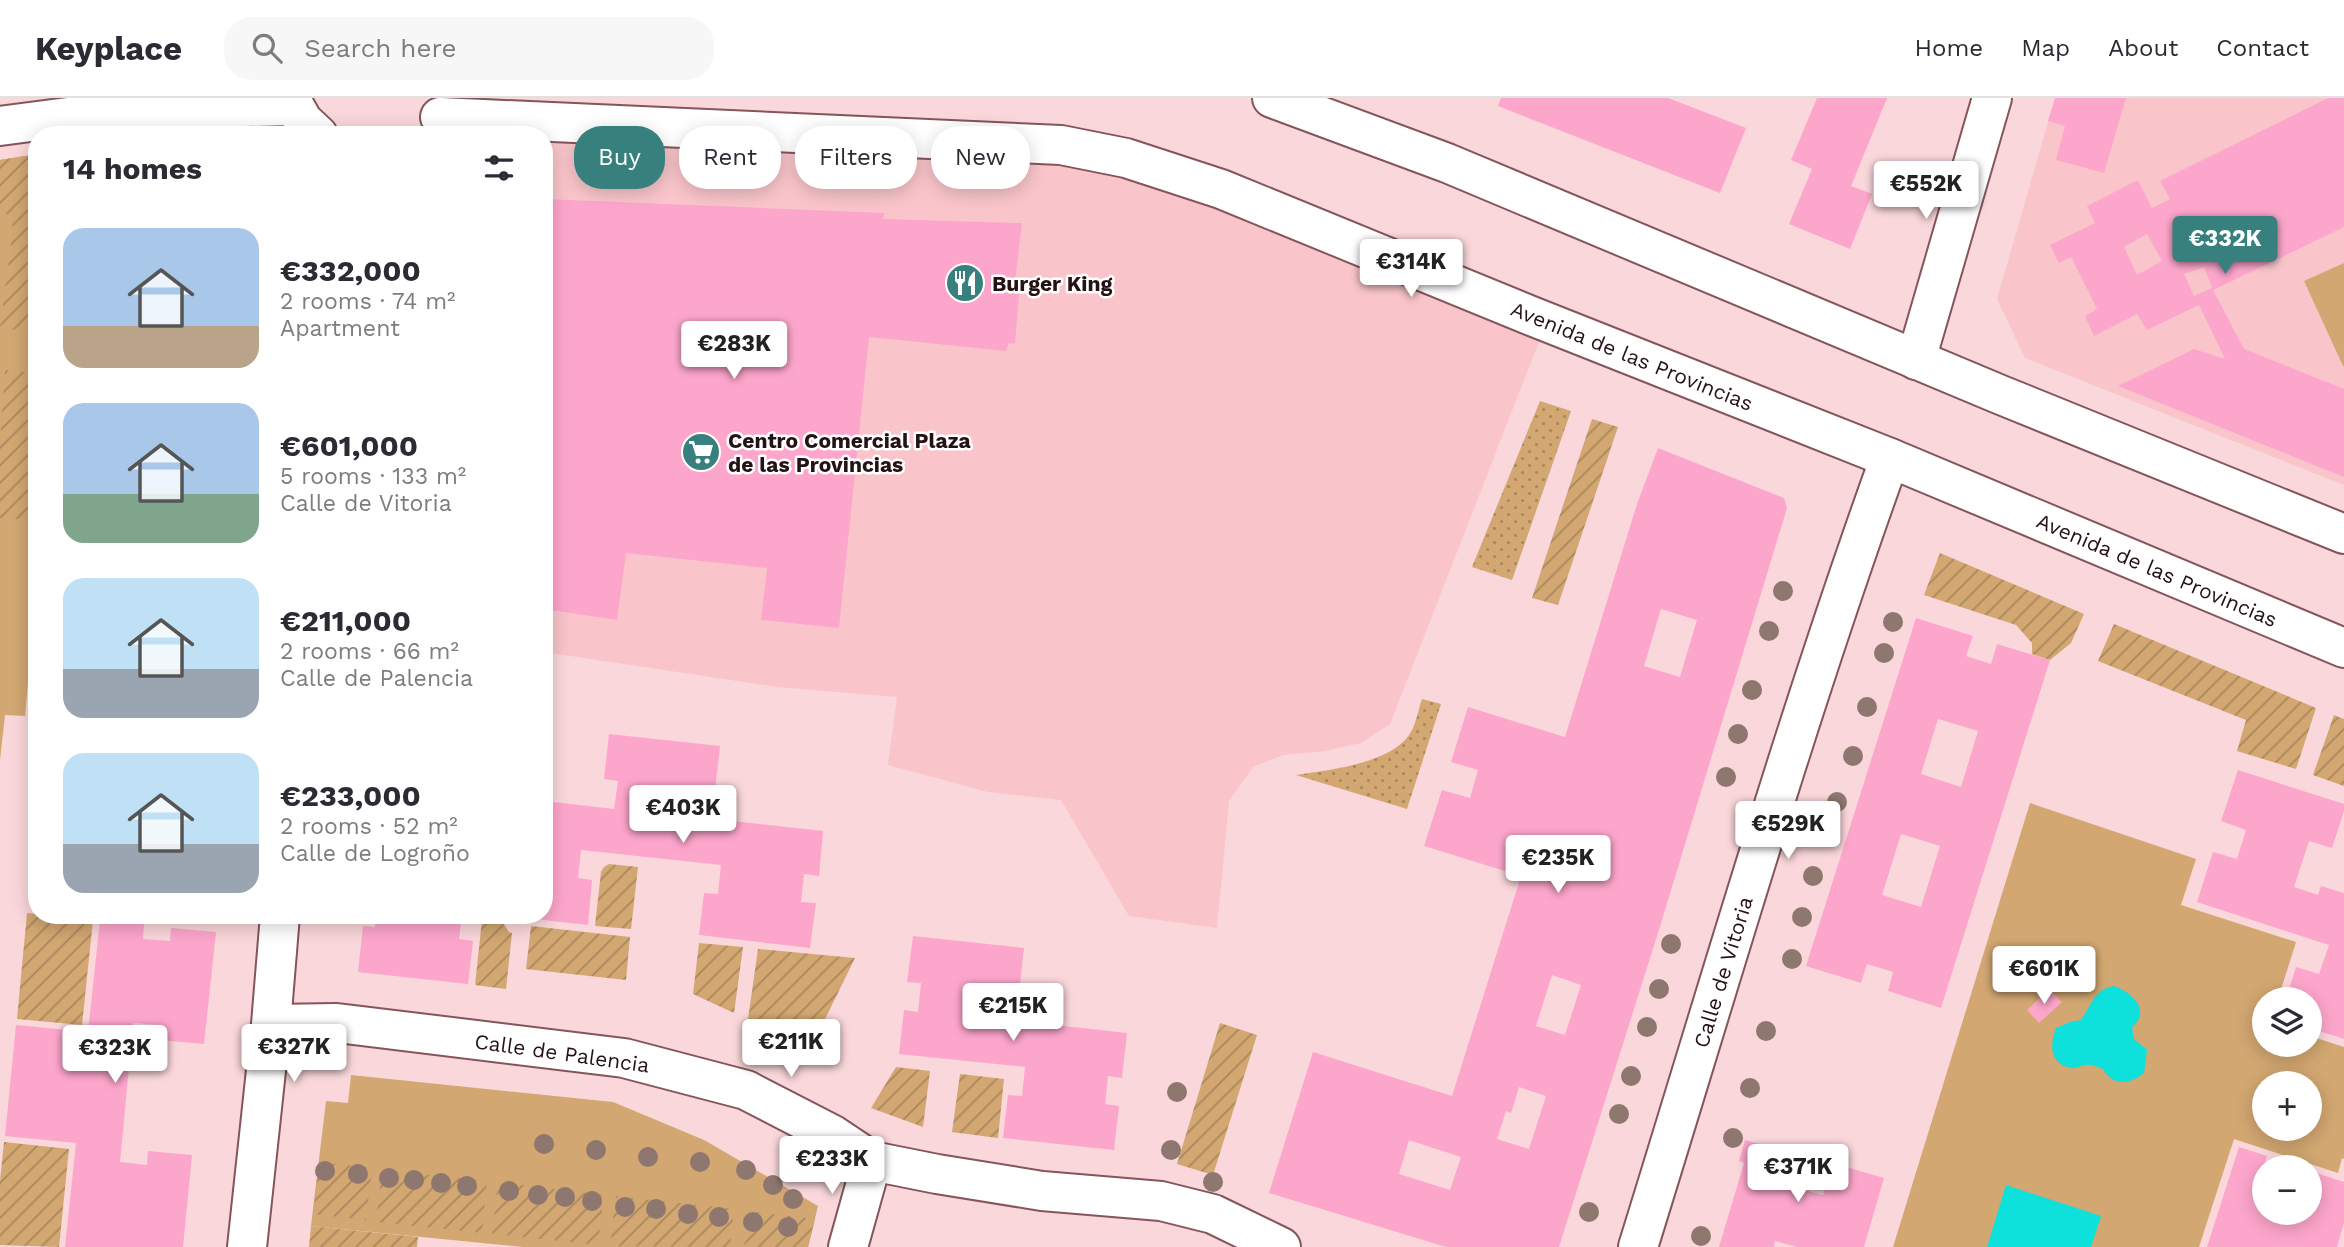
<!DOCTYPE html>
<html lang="en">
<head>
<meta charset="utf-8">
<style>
	:root { --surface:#fff; --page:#f7f7f7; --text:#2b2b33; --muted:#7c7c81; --line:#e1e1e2; --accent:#37807d }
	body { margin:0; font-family:"Work Sans",sans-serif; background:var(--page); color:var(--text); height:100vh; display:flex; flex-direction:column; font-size:26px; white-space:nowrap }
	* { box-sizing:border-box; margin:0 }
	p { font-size:23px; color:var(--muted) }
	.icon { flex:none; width:38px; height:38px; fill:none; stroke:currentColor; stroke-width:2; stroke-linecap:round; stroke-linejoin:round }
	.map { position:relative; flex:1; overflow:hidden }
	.drawer { position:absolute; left:28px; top:28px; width:525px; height:798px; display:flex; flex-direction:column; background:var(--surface); border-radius:28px; box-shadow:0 4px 18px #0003 }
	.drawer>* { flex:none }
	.guide { position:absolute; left:574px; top:28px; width:665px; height:63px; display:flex; gap:14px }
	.tools { position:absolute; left:2252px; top:889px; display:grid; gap:14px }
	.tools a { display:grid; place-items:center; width:70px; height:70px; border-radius:50%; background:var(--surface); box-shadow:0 4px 18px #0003; font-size:35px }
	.price { position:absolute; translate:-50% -60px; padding:0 16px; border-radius:7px; background:#fff; color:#222; font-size:23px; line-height:46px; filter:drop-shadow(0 2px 4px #0008) }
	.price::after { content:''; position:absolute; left:50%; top:42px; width:21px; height:16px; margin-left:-10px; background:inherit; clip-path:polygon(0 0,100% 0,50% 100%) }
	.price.current { background:var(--accent); color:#fff }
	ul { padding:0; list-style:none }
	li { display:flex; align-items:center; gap:21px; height:175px; padding:0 35px }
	li span { display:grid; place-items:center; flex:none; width:196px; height:140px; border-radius:21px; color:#555 }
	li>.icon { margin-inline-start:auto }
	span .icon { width:84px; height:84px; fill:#fffc; stroke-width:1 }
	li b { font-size:30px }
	h2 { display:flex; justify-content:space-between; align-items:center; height:84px; padding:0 35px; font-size:30px }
	.chip { padding:0 24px; border-radius:28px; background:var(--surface); box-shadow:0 4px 18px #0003; font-size:24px; line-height:63px }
	.chip.current { background:var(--accent); color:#fff }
	header { display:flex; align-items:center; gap:42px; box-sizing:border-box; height:98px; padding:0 35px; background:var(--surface); border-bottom:2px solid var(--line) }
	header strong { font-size:33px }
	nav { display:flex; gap:38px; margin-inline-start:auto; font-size:24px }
	.search { width:490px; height:63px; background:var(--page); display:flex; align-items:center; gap:18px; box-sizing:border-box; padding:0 24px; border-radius:28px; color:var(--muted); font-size:26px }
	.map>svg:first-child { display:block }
	.built { fill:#f9c5ca }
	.grass { fill:url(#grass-dots) }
	.park { fill:#d2a771; fill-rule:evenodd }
	.garden { fill:url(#garden-furrows) }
	.water { fill:#0ee0dc }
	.building { fill:#fda6cc; fill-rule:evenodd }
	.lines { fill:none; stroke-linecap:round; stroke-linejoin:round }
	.minor-casing { stroke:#84555a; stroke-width:42 }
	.secondary-casing { stroke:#84555a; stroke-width:42 }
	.minor { stroke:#fff; stroke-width:38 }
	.secondary { stroke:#fff; stroke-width:38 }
	.tree { fill:#8e776f }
	.labels { text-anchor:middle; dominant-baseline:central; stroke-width:5; stroke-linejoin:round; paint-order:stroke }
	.poi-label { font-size:21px; font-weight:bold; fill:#251214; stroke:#fff; text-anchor:start }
	.street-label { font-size:21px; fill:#251214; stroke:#fff }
</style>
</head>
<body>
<header>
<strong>Keyplace</strong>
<div class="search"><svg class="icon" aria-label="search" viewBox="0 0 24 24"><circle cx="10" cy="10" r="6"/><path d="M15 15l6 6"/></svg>Search here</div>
<nav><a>Home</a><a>Map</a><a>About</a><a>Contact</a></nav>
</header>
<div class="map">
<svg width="2344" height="1149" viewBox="0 0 2344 1149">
	<defs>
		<pattern id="grass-dots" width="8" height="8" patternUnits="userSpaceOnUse" patternTransform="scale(1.75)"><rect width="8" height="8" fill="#d2a771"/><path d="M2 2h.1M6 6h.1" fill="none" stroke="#aa875c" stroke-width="1.8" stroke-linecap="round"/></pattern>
		<pattern id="garden-furrows" width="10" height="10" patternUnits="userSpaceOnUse" patternTransform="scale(1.75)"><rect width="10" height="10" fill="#d2a771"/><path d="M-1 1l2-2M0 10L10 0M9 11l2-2" fill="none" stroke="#aa875c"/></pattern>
	</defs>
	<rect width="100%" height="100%" fill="#fad7da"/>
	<!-- built -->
	<path class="built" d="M 2055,0 L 2344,0 L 2344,387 L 2025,260 L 1997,201 Z
		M 544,41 L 1067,64 L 1140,81 L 1381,169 L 1542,236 L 1390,626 L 1361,645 L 1325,653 L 1283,657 L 1253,669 L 1229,703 L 1217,830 L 1129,818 L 1061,702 L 988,694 L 888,667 L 897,599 L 778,589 L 544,554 Z"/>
	<!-- grass -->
	<path class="grass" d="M 1540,303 L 1571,313 L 1512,482 L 1472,469 Z
		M 1422,601 L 1441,606 L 1407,711 L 1296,677 C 1328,672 1389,666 1409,637 C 1416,628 1418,612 1422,601 Z"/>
	<!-- park -->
	<path class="park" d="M 37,56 L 37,484 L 25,618 L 5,617 L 0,662 L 0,62 Z
		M 2344,165 L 2344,268 L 2343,268 L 2304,183 Z
		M 2030,705 L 2196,761 L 2181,807 L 2296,844 L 2278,901 L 2264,901 L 2264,947 L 2310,947 L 2310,938 L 2344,949 L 2344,1061 L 2342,1060 L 2338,1075 L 2234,1041 L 2199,1149 L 1893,1149 ZM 2264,985 L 2310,985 L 2310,1031 L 2264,1031 Z
		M 351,977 L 613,1004 L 704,1042 L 818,1108 L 808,1149 L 523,1149 L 311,1128 L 326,1003 L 348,1005 Z"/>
	<!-- garden -->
	<path class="garden" d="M 37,56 L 37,234 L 0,230 L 13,130 L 11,121 L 0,110 L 0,62 Z
		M 5,272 L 37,275 L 37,422 L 0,420 L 0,346 Z
		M 1592,321 L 1618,329 L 1558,507 L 1532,500 Z
		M 1940,455 L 2084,516 L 2071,545 L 2050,562 L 2032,556 L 2032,545 L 2016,527 L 1924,497 Z
		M 2114,526 L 2316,610 L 2296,671 L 2237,653 L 2246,622 L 2098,563 Z
		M 2334,617 L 2344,621 L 2344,688 L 2313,677 Z
		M 609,766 L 638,769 L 631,831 L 595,828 L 601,774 L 604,769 Z
		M 27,815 L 93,822 L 82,927 L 17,921 Z
		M 482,822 L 503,825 L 509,834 L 512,835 L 506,891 L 475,887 Z
		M 531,828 L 630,839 L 626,882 L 526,871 Z
		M 699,845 L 743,849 L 734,915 L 693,896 Z
		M 758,851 L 855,860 L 808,956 L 748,921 Z
		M 1220,925 L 1257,937 L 1213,1077 L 1177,1066 Z
		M 896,969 L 930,973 L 923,1029 L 871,1010 Z
		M 960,976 L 1004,981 L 998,1040 L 952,1034 Z
		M 4,1044 L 69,1051 L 59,1149 L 0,1147 L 0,1083 Z
		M 319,1064 L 372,1070 L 366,1122 L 313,1116 Z
		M 382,1072 L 487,1083 L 482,1135 L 376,1124 Z
		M 498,1084 L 604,1097 L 598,1147 L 492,1136 Z
		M 616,1098 L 734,1111 L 730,1149 L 610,1148 Z
		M 748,1113 L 815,1121 L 808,1149 L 744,1149 Z
		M 311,1128 L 418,1139 L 417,1149 L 309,1149 Z"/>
	<!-- water -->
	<path class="water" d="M 2114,888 C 2132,894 2152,913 2132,929 L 2134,941 L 2147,952 L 2144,975 C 2130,987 2112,988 2103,971 C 2098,969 2090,966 2086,967 C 2082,967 2078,970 2074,970 C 2050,968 2049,948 2056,930 L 2070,924 L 2081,922 C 2091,908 2094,891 2114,888 Z
		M 2006,1087 L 2101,1118 L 2091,1149 L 1987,1149 Z"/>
	<!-- building -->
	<path class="building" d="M 1501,0 L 1668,0 L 1746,30 L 1720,95 L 1498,8 Z
		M 1817,0 L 1887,0 L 1851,88 L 1872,96 L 1850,151 L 1789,126 L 1812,71 L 1791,62 Z
		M 2055,0 L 2126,0 L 2104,75 L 2056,62 L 2065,28 L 2048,23 Z
		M 2328,0 L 2344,0 L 2344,129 L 2213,192 L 2204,169 L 2184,176 L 2194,198 L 2212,190 L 2244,251 L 2344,291 L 2344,379 L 2118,288 L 2194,251 L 2225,261 L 2199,207 L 2147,232 L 2137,216 L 2094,238 L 2085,218 L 2097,211 L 2071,159 L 2059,165 L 2050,147 L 2095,125 L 2087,108 L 2138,82 L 2152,110 L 2170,101 L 2160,83 ZM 2147,136 L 2162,163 L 2137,177 L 2124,149 Z
		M 544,101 L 884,115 L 883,121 L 1022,125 L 1015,184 L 1020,184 L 1015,246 L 1009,245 L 1006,253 L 869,239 L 839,530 L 761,522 L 767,470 L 626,455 L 617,522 L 544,511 Z
		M 1658,350 L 1784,400 L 1787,410 L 1662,822 L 1559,1149 L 1446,1149 L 1269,1095 L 1313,954 L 1452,998 L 1521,778 L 1424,748 L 1442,692 L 1470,700 L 1478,672 L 1451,664 L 1468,609 L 1565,639 L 1637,406 ZM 1661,511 L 1697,522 L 1680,579 L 1644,568 ZM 1552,877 L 1581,887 L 1565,937 L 1536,928 ZM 1519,989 L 1546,998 L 1529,1051 L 1497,1041 L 1506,1013 L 1511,1015 ZM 1409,1042 L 1461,1059 L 1450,1092 L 1399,1076 Z
		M 1916,520 L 1973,538 L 1966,558 L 1991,566 L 1997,546 L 2050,562 L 1941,910 L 1888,893 L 1893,874 L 1867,866 L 1861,885 L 1806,868 ZM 1938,621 L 1978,633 L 1961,689 L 1921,676 ZM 1901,736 L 1940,748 L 1921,809 L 1882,797 Z
		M 609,636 L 720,648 L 715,693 L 701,692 L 697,719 L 823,733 L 819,778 L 804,776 L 801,804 L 816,805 L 810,850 L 699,837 L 704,795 L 718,796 L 721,767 L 581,752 L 578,780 L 592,782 L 588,827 L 516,819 L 516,817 L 544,817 L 544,703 L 614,711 L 618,683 L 604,681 Z
		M 2238,672 L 2344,706 L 2344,713 L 2332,750 L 2309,743 L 2294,789 L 2318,797 L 2321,788 L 2344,795 L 2344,941 L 2310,930 L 2310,901 L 2286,901 L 2296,869 L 2319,876 L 2329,847 L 2197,804 L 2213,754 L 2237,761 L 2246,732 L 2221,723 Z
		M 376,817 L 462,817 L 459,841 L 473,843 L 468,886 L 358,874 L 363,828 L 375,829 Z
		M 100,822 L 144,826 L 143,841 L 170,843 L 171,830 L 216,834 L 204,946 L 159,942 L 161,927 L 133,925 L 132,938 L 120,1064 L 147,1067 L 148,1053 L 192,1057 L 183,1149 L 65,1149 L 76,1045 L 5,1038 L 16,927 L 88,934 Z
		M 913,838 L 1024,850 L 1019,895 L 1004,893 L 1001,921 L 1127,935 L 1122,980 L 1108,978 L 1105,1006 L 1119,1008 L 1114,1052 L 1003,1040 L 1008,997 L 1022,998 L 1025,969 L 899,956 L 904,912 L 918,914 L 921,885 L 907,884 Z
		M 2049,891 L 2062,904 L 2039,925 L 2027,912 Z
		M 1745,1042 L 1806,1059 L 1797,1090 L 1823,1097 L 1830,1074 L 1834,1074 L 1836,1066 L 1884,1080 L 1864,1149 L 1797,1149 L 1775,1143 L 1774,1149 L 1719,1149 L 1744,1065 L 1739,1063 Z
		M 2239,1049 L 2267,1058 L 2261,1076 L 2264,1077 L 2264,1115 L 2310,1115 L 2310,1073 L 2344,1084 L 2344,1125 L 2337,1149 L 2207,1149 Z"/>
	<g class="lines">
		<defs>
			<path id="minor" d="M 1916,262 L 1992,0
				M 271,926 L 337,925 L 624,960 L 746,992 L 833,1037 L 872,1063 L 937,1076 L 1042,1093 L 1161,1103 L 1213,1116 L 1281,1149
				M 247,1149 L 271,926 L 280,817
				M 848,1149 L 872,1063
				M 1638,1149 C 1720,885 1796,620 1890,360"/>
			<path id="secondary" d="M 290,0 L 303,23 L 318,37
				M 1272,0 L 1447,65 L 2001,297 L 2344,436
				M 440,19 L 1061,47 L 1126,60 L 1221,91 L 1534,219 L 1890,360 L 2344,550
				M 0,28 L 122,12 L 293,8"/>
		</defs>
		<!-- minor casing -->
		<use href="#minor" class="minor-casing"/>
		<!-- secondary casing -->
		<use href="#secondary" class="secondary-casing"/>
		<!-- minor -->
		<use href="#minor" class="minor"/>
		<!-- secondary -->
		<use href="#secondary" class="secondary"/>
	</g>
	<!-- trees -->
	<g class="tree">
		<circle cx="1783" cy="493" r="10"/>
		<circle cx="1893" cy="524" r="10"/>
		<circle cx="1769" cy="533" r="10"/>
		<circle cx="1884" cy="555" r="10"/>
		<circle cx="1752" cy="592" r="10"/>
		<circle cx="1867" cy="609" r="10"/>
		<circle cx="1738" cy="636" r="10"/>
		<circle cx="1853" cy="658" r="10"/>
		<circle cx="1726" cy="679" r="10"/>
		<circle cx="1837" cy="704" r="10"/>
		<circle cx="1827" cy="736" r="10"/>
		<circle cx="1813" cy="778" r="10"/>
		<circle cx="1802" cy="819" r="10"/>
		<circle cx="1671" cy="846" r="10"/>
		<circle cx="1792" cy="861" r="10"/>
		<circle cx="1659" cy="891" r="10"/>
		<circle cx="1647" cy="929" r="10"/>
		<circle cx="1766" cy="933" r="10"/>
		<circle cx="1631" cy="978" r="10"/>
		<circle cx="1750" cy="990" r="10"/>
		<circle cx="1177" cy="994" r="10"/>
		<circle cx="1619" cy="1016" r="10"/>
		<circle cx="1733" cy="1040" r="10"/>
		<circle cx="544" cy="1046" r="10"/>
		<circle cx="596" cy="1052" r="10"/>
		<circle cx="1171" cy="1052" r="10"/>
		<circle cx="648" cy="1059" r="10"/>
		<circle cx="700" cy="1064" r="10"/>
		<circle cx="746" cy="1072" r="10"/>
		<circle cx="325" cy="1073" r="10"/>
		<circle cx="358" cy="1076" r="10"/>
		<circle cx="389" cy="1080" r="10"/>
		<circle cx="414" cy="1082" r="10"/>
		<circle cx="1213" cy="1084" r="10"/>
		<circle cx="441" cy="1085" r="10"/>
		<circle cx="773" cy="1087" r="10"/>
		<circle cx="467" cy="1088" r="10"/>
		<circle cx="509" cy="1093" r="10"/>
		<circle cx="538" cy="1097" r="10"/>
		<circle cx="565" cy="1099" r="10"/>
		<circle cx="793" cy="1101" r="10"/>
		<circle cx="592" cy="1103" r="10"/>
		<circle cx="625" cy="1109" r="10"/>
		<circle cx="656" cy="1111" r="10"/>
		<circle cx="1589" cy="1114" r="10"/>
		<circle cx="688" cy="1116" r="10"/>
		<circle cx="719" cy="1119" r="10"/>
		<circle cx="753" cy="1124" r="10"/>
		<circle cx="788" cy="1129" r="10"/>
		<circle cx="1701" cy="1138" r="10"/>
	</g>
	<!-- icons -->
	<defs>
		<symbol id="restaurant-disc" viewBox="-11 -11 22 22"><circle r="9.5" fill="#37807d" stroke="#fff"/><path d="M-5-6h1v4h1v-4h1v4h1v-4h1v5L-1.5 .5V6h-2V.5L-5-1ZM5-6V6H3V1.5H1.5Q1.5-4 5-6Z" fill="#fff"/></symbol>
		<symbol id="supermarket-disc" viewBox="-11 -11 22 22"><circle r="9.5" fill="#37807d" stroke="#fff"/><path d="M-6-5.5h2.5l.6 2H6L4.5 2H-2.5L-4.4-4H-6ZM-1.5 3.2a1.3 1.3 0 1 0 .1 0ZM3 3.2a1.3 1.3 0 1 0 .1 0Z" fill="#fff"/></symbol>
	</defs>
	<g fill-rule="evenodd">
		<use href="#restaurant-disc" x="943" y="163" width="44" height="44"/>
		<use href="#supermarket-disc" x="679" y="332" width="44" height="44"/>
	</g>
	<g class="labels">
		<!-- poi labels -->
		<g class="poi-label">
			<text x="992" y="185">Burger King</text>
			<text x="728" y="342">Centro Comercial Plaza<tspan x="728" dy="24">de las Provincias</tspan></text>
		</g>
		<!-- street labels -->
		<g class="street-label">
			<text transform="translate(1632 258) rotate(22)">Avenida de las Provincias</text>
			<text transform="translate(2157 472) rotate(23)">Avenida de las Provincias</text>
			<text transform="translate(1723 874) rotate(-73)">Calle de Vitoria</text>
			<text transform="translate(562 955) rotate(8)">Calle de Palencia</text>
		</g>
	</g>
</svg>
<div class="tools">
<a><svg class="icon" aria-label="layers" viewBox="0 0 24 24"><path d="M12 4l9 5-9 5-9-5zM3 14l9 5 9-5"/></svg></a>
<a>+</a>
<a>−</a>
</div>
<b class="price" style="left:1926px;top:123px">€552K</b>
<b class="price current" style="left:2225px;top:178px">€332K</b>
<b class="price" style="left:1411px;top:201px">€314K</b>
<b class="price" style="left:734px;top:283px">€283K</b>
<b class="price" style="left:683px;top:747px">€403K</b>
<b class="price" style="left:1788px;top:763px">€529K</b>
<b class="price" style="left:1558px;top:797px">€235K</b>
<b class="price" style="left:2044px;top:908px">€601K</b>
<b class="price" style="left:1013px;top:945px">€215K</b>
<b class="price" style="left:791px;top:981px">€211K</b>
<b class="price" style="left:294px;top:986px">€327K</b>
<b class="price" style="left:115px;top:987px">€323K</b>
<b class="price" style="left:832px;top:1098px">€233K</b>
<b class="price" style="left:1798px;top:1106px">€371K</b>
<div class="guide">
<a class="chip current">Buy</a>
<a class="chip">Rent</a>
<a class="chip">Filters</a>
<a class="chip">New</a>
</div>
<section class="drawer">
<h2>14 homes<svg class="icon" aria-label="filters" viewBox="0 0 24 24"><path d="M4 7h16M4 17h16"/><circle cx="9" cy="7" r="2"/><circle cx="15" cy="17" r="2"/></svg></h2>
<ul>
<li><span style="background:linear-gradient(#a9c7e8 70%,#b9a48a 0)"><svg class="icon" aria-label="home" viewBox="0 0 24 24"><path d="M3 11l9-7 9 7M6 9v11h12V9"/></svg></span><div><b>€332,000</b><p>2 rooms · 74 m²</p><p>Apartment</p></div></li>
<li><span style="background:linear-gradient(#a9c7e8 65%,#7fa58c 0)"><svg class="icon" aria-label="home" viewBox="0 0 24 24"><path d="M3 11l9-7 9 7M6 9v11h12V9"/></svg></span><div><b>€601,000</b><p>5 rooms · 133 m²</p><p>Calle de Vitoria</p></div></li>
<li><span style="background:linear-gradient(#bfe0f5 65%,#9aa5b1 0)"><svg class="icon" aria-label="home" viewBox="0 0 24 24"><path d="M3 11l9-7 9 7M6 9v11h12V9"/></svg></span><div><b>€211,000</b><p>2 rooms · 66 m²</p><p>Calle de Palencia</p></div></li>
<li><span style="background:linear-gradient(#bfe0f5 65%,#9aa5b1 0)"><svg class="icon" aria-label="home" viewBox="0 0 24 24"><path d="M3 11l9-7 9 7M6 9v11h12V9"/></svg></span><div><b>€233,000</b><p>2 rooms · 52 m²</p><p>Calle de Logroño</p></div></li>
</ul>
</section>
</div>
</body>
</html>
